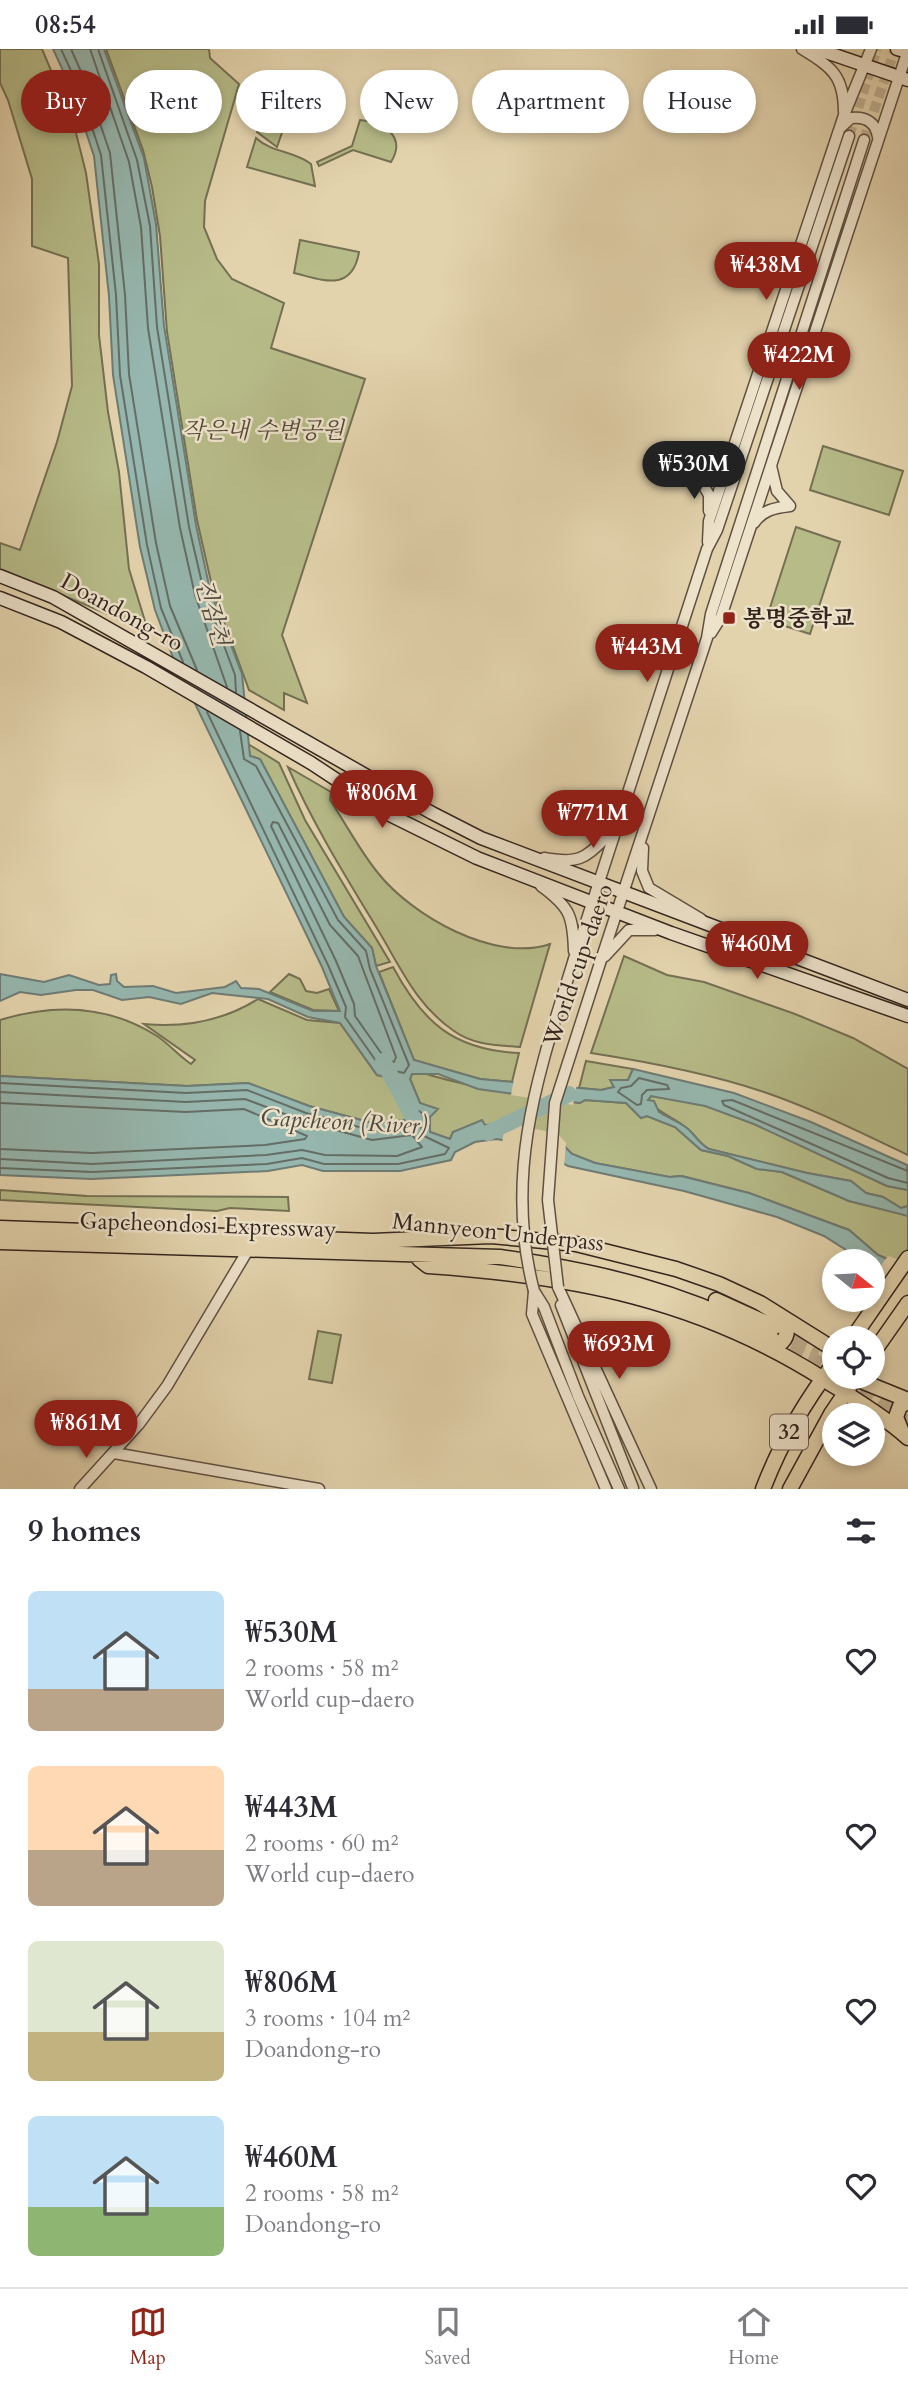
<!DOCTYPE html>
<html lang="en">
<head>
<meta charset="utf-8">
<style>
	:root { --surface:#fff; --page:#f7f7f7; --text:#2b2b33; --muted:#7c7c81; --line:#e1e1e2; --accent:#8f2418 }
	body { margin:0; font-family:Cardo,"Noto Serif KR",serif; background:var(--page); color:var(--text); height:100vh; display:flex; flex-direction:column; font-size:26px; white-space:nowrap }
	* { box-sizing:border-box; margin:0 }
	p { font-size:23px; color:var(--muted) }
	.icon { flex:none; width:38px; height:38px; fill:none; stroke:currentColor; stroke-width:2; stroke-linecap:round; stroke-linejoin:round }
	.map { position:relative; height:1440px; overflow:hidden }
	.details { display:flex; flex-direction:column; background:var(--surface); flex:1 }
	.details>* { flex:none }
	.hud { position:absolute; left:21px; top:21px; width:866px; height:63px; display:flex; gap:14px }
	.needle { width:46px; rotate:108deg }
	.tools { position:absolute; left:822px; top:1200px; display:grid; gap:14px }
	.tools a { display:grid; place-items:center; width:63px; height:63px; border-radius:50%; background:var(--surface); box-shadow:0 4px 10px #0003; font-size:35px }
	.price { position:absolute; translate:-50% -60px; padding:0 16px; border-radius:24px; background:var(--accent); color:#fff; font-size:23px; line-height:46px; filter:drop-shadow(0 2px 4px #0008) }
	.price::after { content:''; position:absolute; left:50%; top:42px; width:21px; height:16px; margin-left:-10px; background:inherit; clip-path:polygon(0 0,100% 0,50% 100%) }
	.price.current { background:#222; color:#fff }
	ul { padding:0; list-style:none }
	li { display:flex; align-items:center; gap:21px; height:175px; padding:0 28px }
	li span { display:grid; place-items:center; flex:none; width:196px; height:140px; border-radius:10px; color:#555 }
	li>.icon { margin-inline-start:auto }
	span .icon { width:84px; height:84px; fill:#fffc; stroke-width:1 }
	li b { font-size:30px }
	h2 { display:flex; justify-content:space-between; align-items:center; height:84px; padding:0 28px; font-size:30px }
	.tag { padding:0 24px; border-radius:32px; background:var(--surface); box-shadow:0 4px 10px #0003; font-size:24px; line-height:63px }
	.tag.current { background:var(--accent); color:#fff }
	.status { display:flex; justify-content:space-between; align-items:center; height:49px; padding:0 35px; background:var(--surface); direction:ltr }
	.status svg { height:19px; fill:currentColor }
	.menu { display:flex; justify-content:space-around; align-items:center; height:98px; border-top:2px solid var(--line); background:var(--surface); font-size:19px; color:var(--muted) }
	.menu a { display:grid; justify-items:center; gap:4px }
	.menu .current { color:var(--accent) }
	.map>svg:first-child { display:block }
	.green { fill:#b6bb88; stroke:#747053; stroke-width:2 }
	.water { fill:#96b7af; stroke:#6e7c75; stroke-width:2 }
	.pier { fill:#e3d3ad }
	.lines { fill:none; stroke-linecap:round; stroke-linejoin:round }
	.shore { stroke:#646e66; stroke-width:2 }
	.river { stroke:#96b7af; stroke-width:16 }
	.tertiary-tunnel { stroke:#c0b090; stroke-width:10; stroke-dasharray:10 5; stroke-linecap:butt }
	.primary-tunnel { stroke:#c0b090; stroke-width:14; stroke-dasharray:14 7; stroke-linecap:butt }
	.tertiary-casing { stroke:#5f5042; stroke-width:13 }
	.secondary-casing { stroke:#33241e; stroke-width:15 }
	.primary-casing { stroke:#33241e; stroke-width:17 }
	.tertiary { stroke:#ede2ca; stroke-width:10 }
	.secondary { stroke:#ede2ca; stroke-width:12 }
	.primary { stroke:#e3d3ad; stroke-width:14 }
	.tertiary-bridge-casing { stroke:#5f5042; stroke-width:13; stroke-linecap:butt }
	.tertiary-bridge { stroke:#ede2ca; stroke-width:10 }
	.poi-dot { fill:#8f2418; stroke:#ede2ca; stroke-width:2.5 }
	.labels { text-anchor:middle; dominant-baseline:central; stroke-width:5; stroke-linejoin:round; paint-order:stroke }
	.shield { fill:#ede2ca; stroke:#6b5d52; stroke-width:2 }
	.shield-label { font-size:21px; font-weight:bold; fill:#33241e }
	.park-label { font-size:23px; font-style:italic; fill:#544a38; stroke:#ede2ca }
	.street-label { font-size:23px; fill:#33241e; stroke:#ede2ca }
	.poi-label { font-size:23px; font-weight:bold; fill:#33241e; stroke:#ede2ca; text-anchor:start }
	.water-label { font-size:24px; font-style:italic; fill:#4c4942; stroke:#ede2ca }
</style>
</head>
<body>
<div class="status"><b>08:54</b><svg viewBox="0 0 49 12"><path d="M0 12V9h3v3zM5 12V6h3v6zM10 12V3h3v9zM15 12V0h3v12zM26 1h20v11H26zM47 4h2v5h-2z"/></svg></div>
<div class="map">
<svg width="908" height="1440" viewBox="0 0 908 1440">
	<rect width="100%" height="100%" fill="#e3d3ad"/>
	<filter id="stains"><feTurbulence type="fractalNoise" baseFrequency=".00286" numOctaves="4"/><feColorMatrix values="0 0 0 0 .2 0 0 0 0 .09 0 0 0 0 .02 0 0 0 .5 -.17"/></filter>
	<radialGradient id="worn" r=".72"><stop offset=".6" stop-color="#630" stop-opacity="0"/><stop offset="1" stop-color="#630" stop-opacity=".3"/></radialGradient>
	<!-- green -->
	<path class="green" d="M 0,0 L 42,0 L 74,76 L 86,124 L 99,215 L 99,286 L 108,363 L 119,423 L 129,520 L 148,582 L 0,520 L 0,494 L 20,501 L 57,393 L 72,337 L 68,209 L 32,197 L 32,130 L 8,51 L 0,34 Z
		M 106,0 L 209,0 L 210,9 L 239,35 L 205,152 L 204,178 L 217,210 L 232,230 L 284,254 L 271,299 L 365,330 L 282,586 L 307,654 L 284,644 L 284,661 L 249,641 L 214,546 L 197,471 L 167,283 L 160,187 L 152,138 L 143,101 Z
		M 269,43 L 293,52 L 277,98 L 257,83 Z
		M 360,71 C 383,73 407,87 391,113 L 353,101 L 319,117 L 317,113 L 352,97 Z
		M 256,89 C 272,104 295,102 311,115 L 315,137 L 247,118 Z
		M 300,191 L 359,203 C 352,245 320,230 294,224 Z
		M 823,397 L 903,422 L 889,466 L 810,441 Z
		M 796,478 L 840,493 L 810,585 L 766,571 Z
		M 248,695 L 279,714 L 305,771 L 390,913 L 376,917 L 372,899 L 344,868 L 260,710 L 250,707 Z
		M 288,718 L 331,743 L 330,751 C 346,775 360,802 378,824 C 412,867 495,914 550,895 L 520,998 C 497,996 473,996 454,982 C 416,956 401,919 378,881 C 346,828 313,775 288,718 Z
		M 624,907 L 667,926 L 704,933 L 795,965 L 853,989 L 908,1020 L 908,1106 C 861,1084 814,1060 764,1043 C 708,1024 649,1013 591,1004 Z
		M 393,918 C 423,974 454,1001 519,1004 L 512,1033 L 480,1030 L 414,1011 L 379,923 Z
		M 289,925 L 300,930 L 306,942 L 317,944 L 329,940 L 339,962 L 313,961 L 270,943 Z
		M 258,950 L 307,971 L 340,974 L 377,1026 L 400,1031 L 408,1066 L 405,1071 L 376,1075 L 309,1057 L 248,1034 L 187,1037 L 0,1027 L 0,971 C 55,954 108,956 157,987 C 169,995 179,1007 191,1015 L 195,1011 L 144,975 C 186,979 223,972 258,950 Z
		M 586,1012 L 633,1020 L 628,1031 L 611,1032 L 614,1038 L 601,1041 L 579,1039 Z
		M 420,1023 C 472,1040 525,1045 580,1054 L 585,1051 L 626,1054 L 641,1069 L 647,1067 L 675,1078 L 701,1101 L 728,1107 L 757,1120 L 782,1123 L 849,1152 L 903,1165 L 908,1167 L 908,1218 L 878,1206 L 849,1181 L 749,1144 L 682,1127 L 669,1128 L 595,1114 L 572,1105 L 556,1089 L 492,1076 L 453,1083 L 450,1090 L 430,1083 L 430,1059 L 420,1054 L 410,1030 L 412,1025 Z
		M 651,1047 L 705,1056 L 754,1075 L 887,1137 L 908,1141 L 908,1157 L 901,1159 L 883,1148 L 866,1144 L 851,1132 L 807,1124 L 709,1100 C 699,1094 697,1088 689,1081 C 676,1069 660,1065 648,1052 Z
		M 0,1141 L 87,1147 L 288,1148 L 289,1162 L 230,1159 L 217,1162 L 0,1151 Z
		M 318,1282 L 341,1286 L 332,1334 L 309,1330 Z"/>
	<!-- water -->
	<path class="water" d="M 53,0 L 104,0 L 144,109 L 156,175 L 164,277 L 196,476 L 210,541 L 242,625 L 250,707 L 260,710 L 344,868 L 372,899 L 376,917 L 414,1011 L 480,1030 L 601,1041 L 614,1038 L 610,1031 L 628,1031 L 633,1020 L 734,1044 L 811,1073 L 907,1116 L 908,1141 L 887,1137 L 754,1075 L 705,1057 L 651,1047 L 648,1051 L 654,1052 L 659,1063 C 668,1069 678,1072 688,1080 C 696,1087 698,1094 709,1100 L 807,1124 L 851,1132 L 866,1144 L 883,1148 L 901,1159 L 908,1157 L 908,1167 L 849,1152 L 782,1123 L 757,1120 L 728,1107 L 701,1101 L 675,1078 L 647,1067 L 641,1069 L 626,1054 L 585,1051 L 580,1054 L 478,1040 L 438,1025 L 412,1025 L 410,1030 L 420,1054 L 438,1060 L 430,1068 L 430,1083 L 450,1090 L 453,1083 L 482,1071 L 485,1076 L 500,1075 L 556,1089 L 572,1105 L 595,1114 L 670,1128 L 681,1127 L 749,1144 L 849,1181 L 878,1206 L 893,1213 L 908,1253 L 873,1220 L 873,1213 L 865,1213 L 824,1187 L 777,1168 L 684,1142 L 568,1117 L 532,1096 L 496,1090 L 475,1093 L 455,1103 L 451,1111 L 400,1122 L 323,1122 L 302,1116 L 268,1122 L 91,1130 L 0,1126 L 0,1027 L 187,1037 L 248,1034 L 309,1057 L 376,1075 L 405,1071 L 408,1066 L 400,1031 L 377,1026 L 340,974 L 308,968 L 268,950 L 212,944 L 181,955 L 149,948 L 122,951 L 93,941 L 76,941 L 41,946 L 20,943 L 0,952 L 0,925 L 44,933 L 69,926 L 99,936 L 110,935 L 111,926 L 116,925 L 117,932 L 124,938 L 153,937 L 176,944 L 225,938 L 236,932 L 241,939 L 259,940 L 313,962 L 340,962 L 322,918 L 174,611 L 155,561 L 140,498 L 113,326 L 109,247 L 94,107 L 72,41 Z"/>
	<!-- pier -->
	<path class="pier" d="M 514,1030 L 577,1035 L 573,1056 L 511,1046 Z
		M 505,1073 L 558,1085 L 566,1094 L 564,1118 L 531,1099 L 502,1095 Z
		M 888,1207 L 908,1214 L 908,1257 L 874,1226 Z"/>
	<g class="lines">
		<!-- shore -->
		<path class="shore" d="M 61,0 L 79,39 L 101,106 L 116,246 L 120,326 L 147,496 L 161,559 L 183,613
			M 71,0 L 87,36 L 110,104 L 125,246 L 129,325 L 156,494 L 170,557 L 197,621
			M 90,0 L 129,113 L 141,178 L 148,279 L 180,479 L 195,546 L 227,638
			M 98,0 L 137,111 L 150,177 L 157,278 L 189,478 L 204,543 L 235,626 L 236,643
			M 207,663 L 328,916 L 346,958 L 345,968 L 381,1019 L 404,1024 L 409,1016 L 370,920 L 366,902 L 338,871 L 256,717 L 244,710 L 240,682
			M 273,773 L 278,774 L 330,876 L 358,907 L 396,1008 L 394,1013 L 386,1011 L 355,967 L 354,955 L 336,912 L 271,777 Z
			M 639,1029 L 667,1036 L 669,1040 L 647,1041 L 642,1046 L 641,1055 L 637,1056 L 618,1043 L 621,1039 L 631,1037 Z
			M 0,1034 L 186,1044 L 247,1041 L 306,1064 L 374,1082 L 408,1077 L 419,1062 L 423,1065 L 420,1076 L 424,1087 L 449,1099 L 445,1105 L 398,1115 L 324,1115 L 302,1109 L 267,1115 L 92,1123 L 0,1119
			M 0,1043 L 186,1053 L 245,1050 L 303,1072 L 372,1091 L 412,1086 L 422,1098 L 397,1107 L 325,1106 L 302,1101 L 266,1106 L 92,1115 L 0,1110
			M 0,1054 L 186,1063 L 244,1060 L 307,1087 L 305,1090 L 265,1096 L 92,1104 L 0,1100
			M 908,1122 L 732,1051 L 722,1052 L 724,1056 L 888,1129 L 908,1134"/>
		<!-- river -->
		<path class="river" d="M 383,1012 L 415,1072
			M 488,1084 L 569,1045"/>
		<!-- tertiary-tunnel -->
		<path class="tertiary-tunnel" d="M 849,87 L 877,0
			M 864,91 L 895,0"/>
		<!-- primary-tunnel -->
		<path class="primary-tunnel" d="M 776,1279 L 819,1303
			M 772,1288 L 835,1323
			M 844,1329 L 908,1374"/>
		<defs>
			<path id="tertiary" d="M 802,0 C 831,18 844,26 844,63
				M 840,79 L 851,69 C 866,67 876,74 878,88
				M 771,417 L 777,442 L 790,457
				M 709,462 L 709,446 L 698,427 L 719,418 L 730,404
				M 754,474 C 763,461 774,459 790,457
				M 708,493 L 709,472 L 844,66 L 871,0
				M 711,584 L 721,568 L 908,1
				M 643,799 L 642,822 L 649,839 L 701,870
				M 544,809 C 584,816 586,807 614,781
				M 541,837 C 570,858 573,867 574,902
				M 605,907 L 629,881 L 655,881
				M 574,910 L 707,500 L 717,481 L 849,87
				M 601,911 L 707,589 L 711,565 L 864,91
				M 558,1238 L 651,1440
				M 534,1242 L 544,1258 L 578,1347 L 619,1440
				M 534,1242 L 532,1265 L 606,1440
				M 561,1256 L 633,1439
				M 114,1404 L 319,1440
				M 80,1440 L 139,1375 L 167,1337 L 251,1196"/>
			<path id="secondary" d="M 817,0 L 908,31
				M 897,0 L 908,3
				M 0,527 L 53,548 L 432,764 L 481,789 L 908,951
				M 0,549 L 61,573 L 146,618 L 311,714 L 390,766 L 477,809 L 671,884 L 908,967"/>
			<path id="primary" d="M 0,1179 L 373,1192 L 491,1187 L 576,1195 L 676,1220 L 719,1235 L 760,1254 L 835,1301
				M 0,1193 L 500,1208 C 602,1223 678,1241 771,1288
				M 419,1210 L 428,1217 C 574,1227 700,1251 825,1331 C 853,1349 883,1367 908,1389
				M 716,1251 L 775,1278
				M 852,1290 L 908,1209
				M 765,1294 L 782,1293 C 791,1283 786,1274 777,1266
				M 873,1304 L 908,1254
				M 840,1328 L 861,1332 L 908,1351
				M 902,1383 L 896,1368 L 900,1357 L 908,1353
				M 763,1440 C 781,1393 805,1352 835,1313
				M 790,1440 L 831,1365 L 856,1328"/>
		</defs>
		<!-- tertiary casing -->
		<use href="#tertiary" class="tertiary-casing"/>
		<!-- secondary casing -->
		<use href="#secondary" class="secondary-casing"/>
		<!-- primary casing -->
		<use href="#primary" class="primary-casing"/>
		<!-- tertiary -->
		<use href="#tertiary" class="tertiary"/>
		<!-- secondary -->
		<use href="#secondary" class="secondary"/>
		<!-- primary -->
		<use href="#primary" class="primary"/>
		<defs>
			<path id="tertiary-bridge" d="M 558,1238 L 548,1151 L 555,1054 L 601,911
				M 534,1242 C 503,1123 539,1023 574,910"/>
		</defs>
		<!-- tertiary-bridge casing -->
		<use href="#tertiary-bridge" class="tertiary-bridge-casing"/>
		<!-- tertiary-bridge -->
		<use href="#tertiary-bridge" class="tertiary-bridge"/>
	</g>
	<!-- markers -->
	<rect class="poi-dot" x="722" y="562" width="14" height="14" rx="3.5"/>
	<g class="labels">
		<!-- shield labels -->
		<rect class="shield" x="770" y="1365.5" width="38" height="35" rx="5"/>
		<g class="shield-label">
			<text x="789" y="1383">32</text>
		</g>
		<!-- park labels -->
		<g class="park-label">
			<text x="263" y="381">작은내 수변공원</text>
		</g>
		<!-- street labels -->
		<g class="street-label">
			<text transform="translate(122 563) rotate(29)">Doandong-ro</text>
			<text transform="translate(578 916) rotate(-71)">World cup-daero</text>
			<text transform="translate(208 1176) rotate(2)">Gapcheondosi Expressway</text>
			<text transform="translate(498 1183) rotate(6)">Mannyeon Underpass</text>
		</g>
		<!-- poi labels -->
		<g class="poi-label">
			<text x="743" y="569">봉명중학교</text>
		</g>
		<!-- water labels -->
		<g class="water-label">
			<text transform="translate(212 563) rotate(74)">진잠천</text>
			<text transform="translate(344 1073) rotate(3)">Gapcheon (River)</text>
		</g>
	</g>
	<rect width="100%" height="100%" filter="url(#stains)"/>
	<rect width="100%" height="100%" fill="url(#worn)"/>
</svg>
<div class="tools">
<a><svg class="needle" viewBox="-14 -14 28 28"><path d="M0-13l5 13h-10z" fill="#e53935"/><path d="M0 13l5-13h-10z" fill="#7c7c81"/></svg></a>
<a><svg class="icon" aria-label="locate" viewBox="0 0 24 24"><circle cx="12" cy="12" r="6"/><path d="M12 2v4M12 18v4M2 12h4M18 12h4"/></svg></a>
<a><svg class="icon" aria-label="layers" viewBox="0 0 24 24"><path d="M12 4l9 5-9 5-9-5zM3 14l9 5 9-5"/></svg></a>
</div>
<b class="price" style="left:766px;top:253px">₩438M</b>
<b class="price" style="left:799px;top:343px">₩422M</b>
<b class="price current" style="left:694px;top:452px">₩530M</b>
<b class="price" style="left:647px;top:635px">₩443M</b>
<b class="price" style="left:382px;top:781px">₩806M</b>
<b class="price" style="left:593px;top:801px">₩771M</b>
<b class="price" style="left:757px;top:932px">₩460M</b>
<b class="price" style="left:619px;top:1332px">₩693M</b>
<b class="price" style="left:86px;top:1411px">₩861M</b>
<div class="hud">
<a class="tag current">Buy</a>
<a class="tag">Rent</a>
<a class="tag">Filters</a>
<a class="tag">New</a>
<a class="tag">Apartment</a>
<a class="tag">House</a>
</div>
</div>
<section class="details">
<h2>9 homes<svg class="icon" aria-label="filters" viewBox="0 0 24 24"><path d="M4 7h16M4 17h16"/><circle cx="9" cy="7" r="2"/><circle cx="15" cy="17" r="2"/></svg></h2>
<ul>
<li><span style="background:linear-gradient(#bfe0f5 70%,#b9a48a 0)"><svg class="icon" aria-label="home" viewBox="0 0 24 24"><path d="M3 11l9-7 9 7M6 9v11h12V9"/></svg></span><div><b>₩530M</b><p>2 rooms · 58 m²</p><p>World cup-daero</p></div><svg class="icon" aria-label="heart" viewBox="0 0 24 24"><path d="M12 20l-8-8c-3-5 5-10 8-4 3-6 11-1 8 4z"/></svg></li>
<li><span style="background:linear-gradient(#ffd9b3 60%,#b9a48a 0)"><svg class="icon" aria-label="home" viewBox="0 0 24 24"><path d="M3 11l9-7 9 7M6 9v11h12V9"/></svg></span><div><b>₩443M</b><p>2 rooms · 60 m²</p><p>World cup-daero</p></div><svg class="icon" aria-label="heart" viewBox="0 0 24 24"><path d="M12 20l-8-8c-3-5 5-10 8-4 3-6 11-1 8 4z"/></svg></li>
<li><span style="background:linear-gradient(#dfe7d0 65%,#c2b280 0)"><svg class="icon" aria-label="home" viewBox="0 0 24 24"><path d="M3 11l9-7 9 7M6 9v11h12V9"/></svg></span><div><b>₩806M</b><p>3 rooms · 104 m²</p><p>Doandong-ro</p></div><svg class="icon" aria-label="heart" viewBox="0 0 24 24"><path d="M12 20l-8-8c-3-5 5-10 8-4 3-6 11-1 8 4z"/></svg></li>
<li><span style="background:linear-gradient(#bfe0f5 65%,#8fb573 0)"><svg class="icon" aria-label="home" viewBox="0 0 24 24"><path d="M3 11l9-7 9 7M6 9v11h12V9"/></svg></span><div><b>₩460M</b><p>2 rooms · 58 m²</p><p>Doandong-ro</p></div><svg class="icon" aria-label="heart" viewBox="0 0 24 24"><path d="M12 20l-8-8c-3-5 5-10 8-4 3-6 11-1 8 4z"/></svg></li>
</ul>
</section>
<nav class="menu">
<a class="current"><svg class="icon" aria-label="map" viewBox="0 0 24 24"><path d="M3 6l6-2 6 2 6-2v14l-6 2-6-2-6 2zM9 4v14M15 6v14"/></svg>Map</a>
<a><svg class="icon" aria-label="saved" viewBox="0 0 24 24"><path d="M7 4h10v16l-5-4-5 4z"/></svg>Saved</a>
<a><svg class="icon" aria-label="home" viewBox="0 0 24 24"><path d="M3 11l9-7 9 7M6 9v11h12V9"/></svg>Home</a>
</nav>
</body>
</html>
